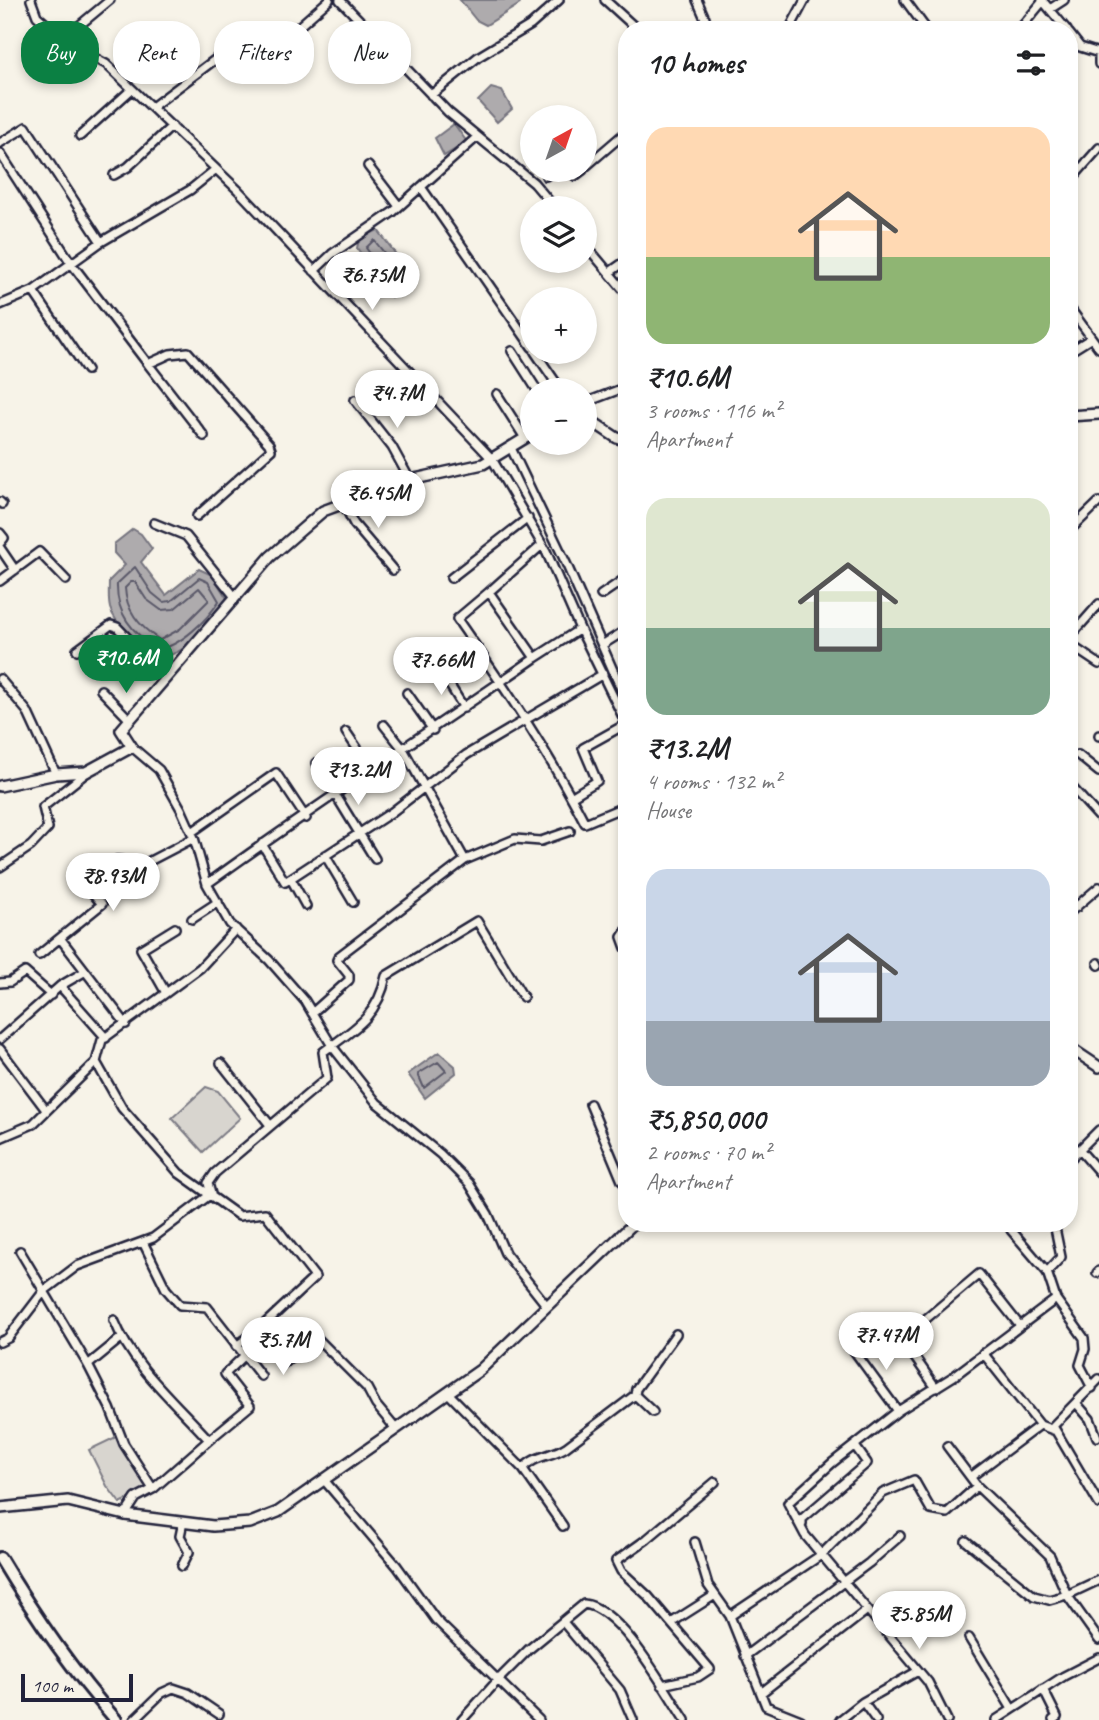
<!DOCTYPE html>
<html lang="en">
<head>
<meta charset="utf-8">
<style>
	:root { --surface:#fff; --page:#f6f6f6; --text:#202124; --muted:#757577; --accent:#0b8043 }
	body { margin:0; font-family:Caveat,sans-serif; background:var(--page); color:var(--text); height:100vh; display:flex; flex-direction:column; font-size:26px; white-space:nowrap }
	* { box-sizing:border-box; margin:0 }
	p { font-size:23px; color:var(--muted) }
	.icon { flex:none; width:38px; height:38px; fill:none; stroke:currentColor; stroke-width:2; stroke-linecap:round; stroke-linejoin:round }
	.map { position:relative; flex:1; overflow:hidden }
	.sheet { position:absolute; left:618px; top:21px; width:460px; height:1211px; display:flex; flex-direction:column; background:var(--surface); border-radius:28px; box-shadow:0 4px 10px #0003 }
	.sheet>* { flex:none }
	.banner { position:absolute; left:21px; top:21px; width:492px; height:63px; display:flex; gap:14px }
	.needle { width:46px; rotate:40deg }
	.fabs { position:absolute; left:520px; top:105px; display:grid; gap:14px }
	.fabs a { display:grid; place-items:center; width:77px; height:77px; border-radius:50%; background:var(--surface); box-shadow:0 4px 10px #0003; font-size:35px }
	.scale { position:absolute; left:21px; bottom:18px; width:112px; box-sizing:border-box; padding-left:7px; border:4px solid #22223b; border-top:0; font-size:19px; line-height:24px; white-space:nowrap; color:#22223b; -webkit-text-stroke:5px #f7f3e8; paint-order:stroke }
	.price { position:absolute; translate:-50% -60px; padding:0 16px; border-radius:24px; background:#fff; color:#222; font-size:23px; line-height:46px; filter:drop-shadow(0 2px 4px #0008) }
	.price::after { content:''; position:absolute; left:50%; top:42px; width:21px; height:16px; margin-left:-10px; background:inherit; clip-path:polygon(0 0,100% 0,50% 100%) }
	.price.selected { background:var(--accent); color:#fff }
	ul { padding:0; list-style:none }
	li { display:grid; align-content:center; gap:14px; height:371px; padding:0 28px }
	li span { display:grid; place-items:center; height:217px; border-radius:21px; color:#555 }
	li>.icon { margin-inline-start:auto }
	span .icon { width:126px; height:126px; fill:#fffc; stroke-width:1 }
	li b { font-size:30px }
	h2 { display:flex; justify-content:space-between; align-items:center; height:84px; padding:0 28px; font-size:30px }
	.pill { padding:0 24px; border-radius:28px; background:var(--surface); box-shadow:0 4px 10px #0003; font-size:24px; line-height:63px }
	.pill.selected { background:var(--accent); color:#fff }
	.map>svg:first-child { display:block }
	.green { fill:#d8d5cf; stroke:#7d7c85; stroke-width:2 }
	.water { fill:#aeabad; stroke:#76747f; stroke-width:2 }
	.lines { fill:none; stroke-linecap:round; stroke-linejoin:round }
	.shore { stroke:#5a5969; stroke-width:2 }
	.minor-casing { stroke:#22223b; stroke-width:12 }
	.tertiary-casing { stroke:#22223b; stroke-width:14 }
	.primary-casing { stroke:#22223b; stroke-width:16 }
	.minor { stroke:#f7f3e8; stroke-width:7 }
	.tertiary { stroke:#f7f3e8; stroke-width:9 }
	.primary { stroke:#f7f3e8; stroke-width:10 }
</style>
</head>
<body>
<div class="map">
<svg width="1099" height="1720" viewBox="0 0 1099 1720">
	<rect width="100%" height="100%" fill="#f7f3e8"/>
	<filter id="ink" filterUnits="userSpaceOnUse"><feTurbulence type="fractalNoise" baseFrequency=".0143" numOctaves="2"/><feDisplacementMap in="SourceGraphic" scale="14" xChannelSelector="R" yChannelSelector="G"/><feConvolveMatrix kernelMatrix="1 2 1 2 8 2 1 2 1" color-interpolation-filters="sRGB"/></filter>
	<g filter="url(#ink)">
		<!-- green -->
		<path class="green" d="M 206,1087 L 218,1091 L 240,1118 L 203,1152 L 172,1118 Z
			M 118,1436 L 149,1490 L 120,1503 L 107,1486 L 89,1450 Z"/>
		<!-- water -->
		<path class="water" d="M 460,0 L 518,0 L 520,4 L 486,25 L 476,20 Z
			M 491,88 L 502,91 L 512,109 L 497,122 L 478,101 Z
			M 454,124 L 467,142 L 444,156 L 435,138 Z
			M 378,230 L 414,279 L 410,286 L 391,297 L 357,248 L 359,239 Z
			M 133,529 L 141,534 L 152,549 L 141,562 L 166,595 L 199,569 L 212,575 L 228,600 C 217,618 192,648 170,655 C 150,661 115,625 110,608 C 108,600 109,589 109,581 L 125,565 L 114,553 L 114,544 Z
			M 439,1052 L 455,1066 L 456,1073 L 425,1098 L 408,1074 Z"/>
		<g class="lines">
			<!-- shore -->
			<path class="shore" d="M 374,240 L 404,278 L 397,286 L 393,285 L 366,248 Z
				M 135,567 L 152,593 L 163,602 L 171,601 L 199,578 L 208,582 L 219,601 C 208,619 179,648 157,649 C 132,632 116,614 117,584 Z
				M 131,582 L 135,582 L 146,599 L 161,610 L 174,609 L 199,588 L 209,600 L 180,629 L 160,640 C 141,628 126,611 125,588 Z
				M 438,1062 L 446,1071 L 424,1088 L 418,1074 Z"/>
			<defs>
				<path id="minor" d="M 31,0 L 37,16 L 72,46 L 106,64 L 238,190 L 492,459 L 546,551 L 580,629 L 535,658
					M 340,0 L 448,112 L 534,183 L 555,208
					M 605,0 L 638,30
					M 697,0 L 710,30
					M 905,0 L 927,30
					M 1042,0 L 1067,30
					M 1050,9 L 1064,0
					M 789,30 L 805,0
					M 1019,30 L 1043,1
					M 1069,33 L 1080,47 L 1099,53 L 1099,64
					M 63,39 L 110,0
					M 279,44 L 329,0
					M 431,95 L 478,57 L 531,25 L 559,0
					M 152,107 L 233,46
					M 80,136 L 132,89
					M 0,143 L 26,127 L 101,242
					M 0,153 L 71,263 L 148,364 L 170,354 L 188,352 L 269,444 L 271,450 L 197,516
					M 368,166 L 398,205
					M 584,168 L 626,132
					M 570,170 L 575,176 L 583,170
					M 114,175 L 128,167 L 172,126
					M 546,176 L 553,170
					M 1069,182 L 1099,148
					M 421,187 L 532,347
					M 584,243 L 626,293
					M 314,271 L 332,254 L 393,212 L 477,137
					M 610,272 L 626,261
					M 33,291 L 87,370
					M 0,305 L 33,291 L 101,242 L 190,190 L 216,169
					M 1069,307 L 1099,348
					M 512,351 L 537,390
					M 535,352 L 561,390
					M 1069,352 L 1090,339
					M 148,364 L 204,436
					M 497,394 L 525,438
					M 355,400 L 392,447 L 410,480
					M 584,403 L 626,387
					M 511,448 L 566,563 L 626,700
					M 0,502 L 2,504
					M 343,503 L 354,524 L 393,570
					M 154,523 L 186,536 L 235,597
					M 1069,531 L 1099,502
					M 0,533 L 4,538 L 0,543
					M 0,548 L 15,570
					M 451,578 L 528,518
					M 0,581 L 39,552 L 66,580
					M 489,592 L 542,545
					M 601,595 L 626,578
					M 580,629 L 626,723
					M 1069,638 L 1099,604
					M 1069,644 L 1099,664
					M 602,645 L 626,630
					M 77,650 L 111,625 L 117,627 L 166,678
					M 441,671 L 464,708
					M 0,679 L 27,711 L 56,774
					M 101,690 L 130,720
					M 407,693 L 433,730
					M 384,725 L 403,749 L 465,860
					M 346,732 L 372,770
					M 1099,735 L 1099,736
					M 132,747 L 159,770 L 181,809 L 194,838 L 207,884 L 230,924 L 269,960 L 305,1001 L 332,1046 L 377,1103 L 440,1154 L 469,1183 L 488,1214 L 505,1253 L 547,1306
					M 1078,755 L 1099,772
					M 316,763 L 375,859
					M 1069,784 L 1099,817
					M 571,797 L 597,781 L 583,748 L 626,724
					M 192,832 L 276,773 L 306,818
					M 262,844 L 285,882 L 392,812 L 466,755 L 603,674
					M 325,855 L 353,902
					M 0,867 L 31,846 L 48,828 L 43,807 L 86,773
					M 291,879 L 306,906
					M 207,884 C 314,806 426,734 535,658 L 489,592 L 457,619 C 503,685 548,751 585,823 L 626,806
					M 1069,899 L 1077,907
					M 1069,913 L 1099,887
					M 192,919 L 218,902
					M 626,931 L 622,937 L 626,948
					M 39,955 L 60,938
					M 1098,963 L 1099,965
					M 0,983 L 10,982 L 25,972 L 51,995
					M 60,986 L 106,1038
					M 166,993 L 141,949 L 175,928
					M 312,1013 L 349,980 L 349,975 L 337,960 L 339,956 L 465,860 L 515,839 L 541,841 L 570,831
					M 126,1024 L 60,938 L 102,904 L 85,884 L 117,860 L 144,864 L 194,838
					M 0,1039 L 60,986 L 84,972
					M 0,1049 L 46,1110
					M 96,1062 L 122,1108 L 179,1173 L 239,1216 L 265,1213 L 315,1277 L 256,1332 L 236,1346
					M 221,1063 L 270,1125
					M 590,1104 L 622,1181 L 626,1185
					M 0,1138 L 33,1124 L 96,1062 L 102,1040 L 200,968 L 236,929
					M 1079,1149 L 1099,1172
					M 1069,1160 L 1099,1130
					M 1011,1230 L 1047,1272 L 1061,1257 L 1054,1223
					M 143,1242 L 166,1289 L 180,1305 L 207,1307 L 261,1376
					M 20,1251 L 88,1365 L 110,1408 L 124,1444 L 153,1489 L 209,1440 C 175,1402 133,1367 114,1320
					M 1047,1272 L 1056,1299 L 1084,1338 L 1085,1349 L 1080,1365 L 1092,1388
					M 1097,1273 L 1099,1271
					M 256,1332 L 284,1363 L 317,1339
					M 312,1333 L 367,1388 L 376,1405 L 396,1429
					M 0,1342 L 8,1338 L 44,1291 L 77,1266 L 153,1238 L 211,1194 L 208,1183 L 215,1173 L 327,1078 L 323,1052 C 355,1029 378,1016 386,976 L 477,921 L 523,997
					M 852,1348 L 898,1411
					M 983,1353 L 1040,1425 L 1053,1430
					M 88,1365 L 121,1338
					M 1099,1379 L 1053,1426 L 1099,1504
					M 936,1388 L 902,1339 L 979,1274 L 1020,1326
					M 448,1393 L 523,1469 L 563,1526
					M 1077,1404 L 1090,1419 L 1097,1437
					M 653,1412 L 635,1395 L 636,1389 L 676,1334
					M 209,1440 L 250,1406 L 225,1374 L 244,1356
					M 947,1446 L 977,1486 L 1050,1556 L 1067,1595 L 1049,1600 L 1034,1596 L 966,1541
					M 523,1469 C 534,1455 551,1457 566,1447 L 635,1395
					M 972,1476 L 1040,1425
					M 324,1480 L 397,1566 L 436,1620 L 498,1680 L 462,1720
					M 125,1515 L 136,1498 L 153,1489
					M 802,1524 L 802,1519 L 867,1463 L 855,1446
					M 695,1542 L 708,1585 L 730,1616 L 821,1555 L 883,1493 L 914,1480 L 931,1510 L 947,1513 L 977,1486
					M 182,1566 L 189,1552 L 180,1536 L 183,1522
					M 1099,1580 L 1067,1595 L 1099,1640
					M 730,1616 L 766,1706 L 801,1720
					M 563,1622 L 620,1690 L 633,1720
					M 671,1623 L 715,1595
					M 969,1638 L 1012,1709
					M 745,1656 L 869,1563 L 900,1536
					M 662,1685 L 698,1677 L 710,1669 L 648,1596 L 621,1571 L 616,1561 L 647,1539 L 715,1482
					M 1043,1689 L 1057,1717 L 1053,1720
					M 761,1693 L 866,1611
					M 863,1702 L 876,1720
					M 134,1720 L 162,1693 L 173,1688 L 188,1693 L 219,1714
					M 539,1720 L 498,1680 L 528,1650 L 584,1604 C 621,1608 665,1690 685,1720
					M 840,1720 L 863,1702 L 918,1671
					M 947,1720 L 928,1682 L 805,1535 L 788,1503 L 832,1463 L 898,1411 L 954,1376 L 1056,1299
					M 996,1720 L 1064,1676 L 1099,1658"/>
				<path id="tertiary" d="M 584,416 L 617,438 L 626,440
					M 1069,416 L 1099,414
					M 0,786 L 56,774 L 86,772 L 132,747 L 121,730 L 270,557 L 323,511 L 401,482 L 483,464 L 532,434
					M 1069,1047 L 1099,1067
					M 0,1508 L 68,1501 L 125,1515 L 213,1526 L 250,1523 L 278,1512 L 480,1370 L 634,1223"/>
				<path id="primary" d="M 0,1558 C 34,1615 71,1669 116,1720"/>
			</defs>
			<!-- minor casing -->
			<use href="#minor" class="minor-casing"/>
			<!-- tertiary casing -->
			<use href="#tertiary" class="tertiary-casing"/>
			<!-- primary casing -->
			<use href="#primary" class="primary-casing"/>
			<!-- minor -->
			<use href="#minor" class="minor"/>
			<!-- tertiary -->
			<use href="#tertiary" class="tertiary"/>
			<!-- primary -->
			<use href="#primary" class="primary"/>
		</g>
	</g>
</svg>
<div class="fabs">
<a><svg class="needle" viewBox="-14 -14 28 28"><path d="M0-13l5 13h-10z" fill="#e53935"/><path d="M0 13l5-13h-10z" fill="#757577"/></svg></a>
<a><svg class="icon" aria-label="layers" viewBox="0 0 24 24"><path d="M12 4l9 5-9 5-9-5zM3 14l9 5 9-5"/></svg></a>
<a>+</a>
<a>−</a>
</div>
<div class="scale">100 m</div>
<b class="price" style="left:372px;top:312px">₹6.75M</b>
<b class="price" style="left:397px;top:430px">₹4.7M</b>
<b class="price" style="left:378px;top:530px">₹6.45M</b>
<b class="price selected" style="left:126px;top:695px">₹10.6M</b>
<b class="price" style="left:441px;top:697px">₹7.66M</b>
<b class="price" style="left:358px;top:807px">₹13.2M</b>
<b class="price" style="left:113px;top:913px">₹8.93M</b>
<b class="price" style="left:886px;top:1372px">₹7.47M</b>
<b class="price" style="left:283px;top:1377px">₹5.7M</b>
<b class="price" style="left:919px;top:1651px">₹5.85M</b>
<div class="banner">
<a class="pill selected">Buy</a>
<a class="pill">Rent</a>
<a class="pill">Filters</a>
<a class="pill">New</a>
</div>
<section class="sheet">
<h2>10 homes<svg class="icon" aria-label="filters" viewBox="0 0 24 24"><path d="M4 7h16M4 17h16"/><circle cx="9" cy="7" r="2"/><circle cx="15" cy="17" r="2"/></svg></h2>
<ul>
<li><span style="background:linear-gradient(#ffd9b3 60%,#8fb573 0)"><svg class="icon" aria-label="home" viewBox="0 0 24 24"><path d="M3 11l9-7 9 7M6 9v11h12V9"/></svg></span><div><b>₹10.6M</b><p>3 rooms · 116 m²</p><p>Apartment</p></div></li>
<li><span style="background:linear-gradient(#dfe7d0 60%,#7fa58c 0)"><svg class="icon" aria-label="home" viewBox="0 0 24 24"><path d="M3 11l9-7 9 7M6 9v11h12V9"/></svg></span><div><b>₹13.2M</b><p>4 rooms · 132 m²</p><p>House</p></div></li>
<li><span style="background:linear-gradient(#c9d6e8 70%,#9aa5b1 0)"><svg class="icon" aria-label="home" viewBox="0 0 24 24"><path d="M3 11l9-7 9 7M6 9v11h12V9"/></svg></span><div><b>₹5,850,000</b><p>2 rooms · 70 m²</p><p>Apartment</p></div></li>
</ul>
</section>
</div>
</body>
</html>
